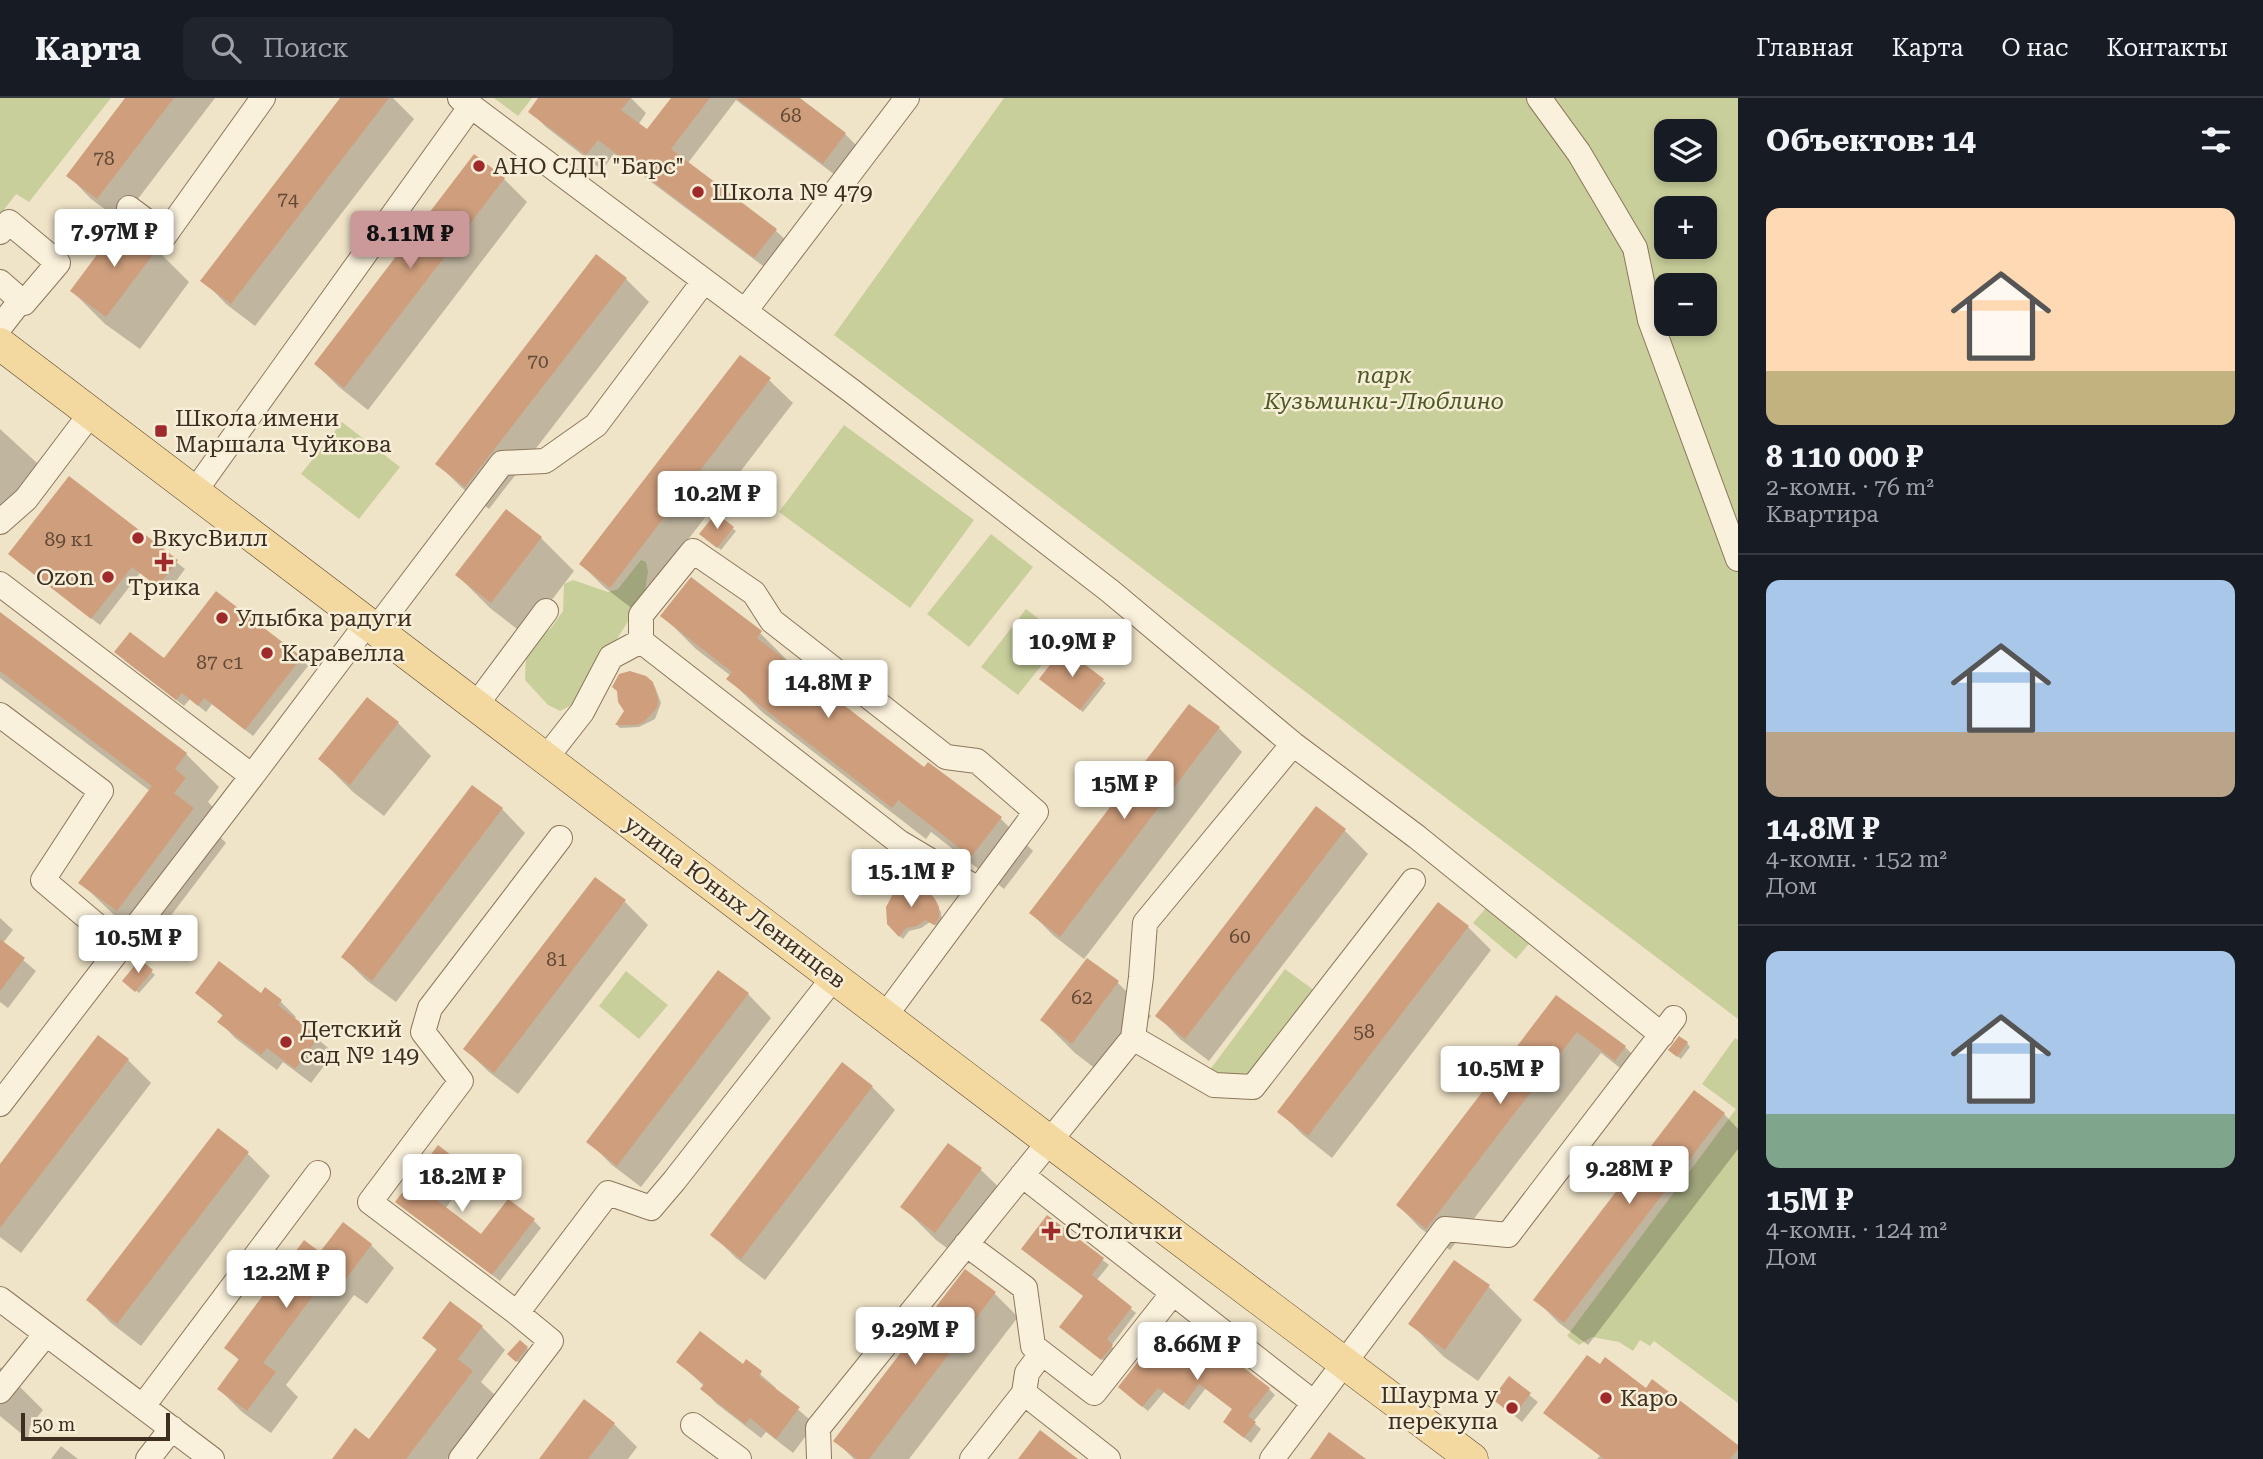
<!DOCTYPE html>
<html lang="ru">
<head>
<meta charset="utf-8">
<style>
	:root { --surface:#171b24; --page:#20242c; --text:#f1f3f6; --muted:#9ea1a6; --line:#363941; --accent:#cc999b }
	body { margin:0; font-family:"Roboto Serif",serif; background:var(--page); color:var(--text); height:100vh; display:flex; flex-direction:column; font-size:26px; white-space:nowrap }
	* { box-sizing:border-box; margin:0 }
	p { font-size:23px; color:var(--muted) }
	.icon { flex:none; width:38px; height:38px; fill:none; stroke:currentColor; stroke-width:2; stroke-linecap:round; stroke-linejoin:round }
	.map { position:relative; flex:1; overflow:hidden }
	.details { display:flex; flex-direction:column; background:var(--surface); width:525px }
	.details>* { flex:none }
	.buttons { position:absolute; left:1654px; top:21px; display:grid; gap:14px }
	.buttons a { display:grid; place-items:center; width:63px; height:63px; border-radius:14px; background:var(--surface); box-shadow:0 4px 10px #0003; font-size:35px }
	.scale { position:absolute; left:21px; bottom:18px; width:149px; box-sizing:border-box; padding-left:7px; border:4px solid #3d2e20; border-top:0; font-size:19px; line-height:24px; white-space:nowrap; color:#3d2e20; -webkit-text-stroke:5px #f7eed8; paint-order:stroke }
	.price { position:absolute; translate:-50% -60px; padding:0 16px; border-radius:7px; background:#fff; color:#222; font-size:23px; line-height:46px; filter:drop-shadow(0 2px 4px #0008) }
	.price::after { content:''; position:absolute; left:50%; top:42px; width:21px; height:16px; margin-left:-10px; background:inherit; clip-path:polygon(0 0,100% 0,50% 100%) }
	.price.selected { background:var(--accent); color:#111 }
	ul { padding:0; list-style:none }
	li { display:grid; align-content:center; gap:14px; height:371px; padding:0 28px }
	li+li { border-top:2px solid var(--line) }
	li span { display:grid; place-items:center; height:217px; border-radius:14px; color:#555 }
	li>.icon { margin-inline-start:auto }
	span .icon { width:126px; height:126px; fill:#fffc; stroke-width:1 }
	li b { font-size:30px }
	h2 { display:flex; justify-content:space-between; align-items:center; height:84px; padding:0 28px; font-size:30px }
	header { display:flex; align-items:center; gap:42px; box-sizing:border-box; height:98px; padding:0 35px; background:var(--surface); border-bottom:2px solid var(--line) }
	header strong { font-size:33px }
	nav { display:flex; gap:38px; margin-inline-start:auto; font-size:24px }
	.search { width:490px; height:63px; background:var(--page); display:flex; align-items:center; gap:18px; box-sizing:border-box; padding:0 24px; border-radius:14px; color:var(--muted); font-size:26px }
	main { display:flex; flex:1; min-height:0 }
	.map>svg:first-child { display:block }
	.green { fill:#c9cf9b; fill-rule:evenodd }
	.shadow { fill:#0003 }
	.building { fill:#cf9f7d }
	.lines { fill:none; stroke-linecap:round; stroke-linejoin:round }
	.minor-casing { stroke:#8d765c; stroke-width:26 }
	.major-casing { stroke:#5b4430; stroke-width:33 }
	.minor { stroke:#faf1dc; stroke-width:24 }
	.major { stroke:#f3d9a0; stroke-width:32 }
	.poi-dot { fill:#9e2a2b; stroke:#f7eed8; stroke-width:2.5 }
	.labels { text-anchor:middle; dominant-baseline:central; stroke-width:5; stroke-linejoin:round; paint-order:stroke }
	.number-label { font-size:19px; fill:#624a37 }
	.poi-label { font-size:23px; fill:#3d2e20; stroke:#f7eed8; text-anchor:start }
	.park-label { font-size:23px; font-style:italic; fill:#4d5a26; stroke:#f7eed8 }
	.street-label { font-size:23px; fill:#3d2e20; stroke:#f7eed8 }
</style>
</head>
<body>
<header>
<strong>Карта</strong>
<div class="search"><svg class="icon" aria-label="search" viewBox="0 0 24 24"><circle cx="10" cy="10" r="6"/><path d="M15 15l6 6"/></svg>Поиск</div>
<nav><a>Главная</a><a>Карта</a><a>О нас</a><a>Контакты</a></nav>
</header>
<main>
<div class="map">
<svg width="1738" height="1361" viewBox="0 0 1738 1361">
	<rect width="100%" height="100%" fill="#f0e4c8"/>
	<!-- green -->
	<path class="green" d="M 0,0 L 111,0 L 29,104 L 16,96 L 0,117 Z
		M 494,0 L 532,0 L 518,18 Z
		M 1004,0 L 1738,0 L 1738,921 L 834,237 ZM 1666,33 L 1704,33 L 1704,72 L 1666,72 ZM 1666,110 L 1704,110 L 1704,149 L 1666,149 ZM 1666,187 L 1704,187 L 1704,226 L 1666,226 Z
		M 342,324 L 400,369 L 359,421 L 301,376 Z
		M 844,327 L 974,422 L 910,510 L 779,414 Z
		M 991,436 L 1033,469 L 969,549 L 927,516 Z
		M 641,462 L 646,464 L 648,474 L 645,493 L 636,511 L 576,605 L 560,613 L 548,607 L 525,582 L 526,558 L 535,543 L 551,530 L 563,513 L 564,486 L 573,482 L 608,494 L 618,491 Z
		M 1026,511 L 1063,540 L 1018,597 L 981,569 Z
		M 1490,805 L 1533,841 L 1516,861 L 1473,825 Z
		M 1285,871 L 1315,893 L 1252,977 L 1237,981 L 1209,973 Z
		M 626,873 L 668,907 L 639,941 L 599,908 Z
		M 1735,940 L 1738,942 L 1738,1305 L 1654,1243 L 1650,1248 L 1640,1242 L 1633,1253 L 1619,1244 L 1592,1239 L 1579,1247 L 1567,1238 L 1736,1011 L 1702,986 Z"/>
	<!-- shadow -->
	<path class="shadow" d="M 127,0 L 215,0 L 121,123 L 91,101 L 68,77 Z
		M 342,0 L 393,0 L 414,21 L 255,228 L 226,206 L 203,182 Z
		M 540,0 L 631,0 L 646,15 L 638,27 L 647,34 L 673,0 L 797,0 L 845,36 L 861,52 L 839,80 L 736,2 L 688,65 L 775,132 L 791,147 L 771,174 L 614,56 L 602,72 L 546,29 L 530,13 Z
		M 475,59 L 504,81 L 527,104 L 368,312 L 339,289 L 316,266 Z
		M 156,151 L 189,184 L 140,251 L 105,226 L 72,193 Z
		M 626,181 L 649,204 L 489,411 L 461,389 L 438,366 Z
		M 769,282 L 793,305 L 634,512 L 604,489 L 581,466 Z
		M 0,331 L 48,375 L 0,435 Z
		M 69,380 L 185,471 L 167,495 L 140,475 L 100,527 L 18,464 Z
		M 507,414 L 541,440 L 574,473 L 525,537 L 490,510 L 457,477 Z
		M 732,430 L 736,433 L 721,452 L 705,439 Z
		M 0,516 L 186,656 L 219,689 L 208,704 L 218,714 L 208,727 L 226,745 L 150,845 L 114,817 L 81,785 L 150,693 L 0,580 Z
		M 663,518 L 760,535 L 793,568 L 792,569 L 924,672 L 1000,720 L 1033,753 L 1004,791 L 931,734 L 926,741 L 762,614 L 729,581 L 731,578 L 696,551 Z
		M 300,560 L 308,568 L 253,638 L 212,606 L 206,614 L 190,601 L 184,608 L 124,562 Z
		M 1102,582 L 1106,585 L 1083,614 L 1044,584 Z
		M 652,585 L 655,589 L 661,605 L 655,621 L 639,629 L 620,630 L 617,627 L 627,613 L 619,593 Z
		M 1190,608 L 1219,630 L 1242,654 L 1084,861 L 1054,838 L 1031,815 Z
		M 398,625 L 431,658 L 384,718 L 353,694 L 320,661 Z
		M 473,689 L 502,711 L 525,735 L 396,904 L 366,882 L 343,859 Z
		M 1316,710 L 1345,733 L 1368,756 L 1209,963 L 1180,941 L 1157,917 Z
		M 932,799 L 941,814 L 942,824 L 938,829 L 930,824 L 921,830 L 909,833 L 903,841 L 897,836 Z
		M 625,804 L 648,827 L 518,996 L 489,974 L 465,951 Z
		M 0,820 L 13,832 L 3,845 L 36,873 L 8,910 L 0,904 Z
		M 1468,829 L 1491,852 L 1332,1060 L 1303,1037 L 1280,1014 Z
		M 1088,862 L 1118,885 L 1151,918 L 1105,978 L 1075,955 L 1042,922 Z
		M 140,864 L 155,877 L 139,895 L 124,883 Z
		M 718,874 L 748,896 L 771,920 L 641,1089 L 612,1067 L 589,1044 Z
		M 197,895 L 262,897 L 280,903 L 296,919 L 294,921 L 334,955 L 311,985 L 283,964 L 277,972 L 235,940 L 220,924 L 224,919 Z
		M 1557,900 L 1625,949 L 1648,972 L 1638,984 L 1601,955 L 1450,1152 L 1420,1130 L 1398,1107 Z
		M 1687,945 L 1690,949 L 1681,961 L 1673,955 Z
		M 128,962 L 151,985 L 21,1155 L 0,1139 L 0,1069 Z
		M 872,989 L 895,1012 L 765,1182 L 736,1160 L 713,1137 Z
		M 1724,1016 L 1738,1031 L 1738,1051 L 1588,1247 L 1559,1225 L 1535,1201 Z
		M 948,1047 L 981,1072 L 1014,1104 L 969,1166 L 936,1142 L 903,1109 Z
		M 247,1055 L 270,1078 L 141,1248 L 111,1225 L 88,1202 Z
		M 464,1069 L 471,1077 L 445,1111 L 482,1139 L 533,1122 L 541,1130 L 500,1183 L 397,1104 Z
		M 1048,1119 L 1109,1167 L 1096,1183 L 1136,1215 L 1111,1248 L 1117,1253 L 1108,1266 L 1067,1234 L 1085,1199 Z
		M 371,1147 L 394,1170 L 367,1206 L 354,1197 L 286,1287 L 298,1299 L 271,1335 L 242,1314 L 219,1291 L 240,1263 L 226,1250 L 321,1156 Z
		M 1454,1164 L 1489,1189 L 1522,1222 L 1478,1283 L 1444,1259 L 1411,1226 Z
		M 966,1174 L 995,1196 L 1018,1219 L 909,1361 L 854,1361 L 836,1343 Z
		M 482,1229 L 505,1252 L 481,1284 L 495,1297 L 447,1361 L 335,1361 L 370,1343 L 438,1253 L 425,1240 Z
		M 520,1244 L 530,1253 L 520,1266 L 510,1256 Z
		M 678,1264 L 743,1268 L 746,1264 L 776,1290 L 775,1292 L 815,1326 L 793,1355 L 766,1334 L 761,1340 L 717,1306 L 702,1291 L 704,1288 Z
		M 0,1269 L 43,1312 L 30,1328 L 28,1341 L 0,1318 Z
		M 1600,1269 L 1646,1292 L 1738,1349 L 1738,1361 L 1597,1361 L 1600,1358 Z
		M 1195,1271 L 1269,1291 L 1275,1297 L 1253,1324 L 1261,1331 L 1251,1345 L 1231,1329 L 1234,1312 L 1206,1290 L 1189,1312 L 1164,1294 L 1148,1313 L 1126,1295 Z
		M 1509,1281 L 1538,1304 L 1522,1324 L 1494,1301 Z
		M 614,1326 L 637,1349 L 628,1361 L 541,1361 Z
		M 61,1348 L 78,1361 L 51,1361 Z"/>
	<!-- building -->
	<path class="building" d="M 125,0 L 174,0 L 97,101 L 66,78 Z
		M 340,0 L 389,0 L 231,206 L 200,183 Z
		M 538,0 L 631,0 L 621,12 L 647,31 L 671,0 L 710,0 L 671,51 L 777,131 L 754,160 L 598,42 L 586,57 L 528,14 Z
		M 736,0 L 800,0 L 846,35 L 823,66 Z
		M 474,56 L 505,80 L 344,290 L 314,266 Z
		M 122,123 L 158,150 L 106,219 L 70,193 Z
		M 596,156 L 627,180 L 465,389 L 435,366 Z
		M 740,257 L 771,280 L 610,490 L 579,466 Z
		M 69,378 L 178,462 L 158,489 L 132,469 L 91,521 L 8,456 Z
		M 506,411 L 542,439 L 491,505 L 455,477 Z
		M 716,415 L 734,429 L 717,450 L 699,436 Z
		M 691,479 L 762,533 L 757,540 L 924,669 L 928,664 L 1002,719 L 971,759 L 898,702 L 892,710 L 726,581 L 732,574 L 660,518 Z
		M 216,493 L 302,559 L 245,632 L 204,600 L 198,608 L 182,595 L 176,602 L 114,554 L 130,534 L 164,560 Z
		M 0,514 L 187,655 L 175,671 L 186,680 L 174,695 L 194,710 L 117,813 L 78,785 L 152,688 L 0,573 Z
		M 1063,550 L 1104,581 L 1080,612 L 1039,581 Z
		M 630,573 L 646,578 L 653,584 L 658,601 L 657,610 L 644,624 L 636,627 L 615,627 L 624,613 L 618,604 L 617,593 L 612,589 L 619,576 Z
		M 367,599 L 399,624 L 350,687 L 318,661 Z
		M 1189,606 L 1220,629 L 1060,839 L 1029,815 Z
		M 472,687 L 503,710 L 372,883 L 341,859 Z
		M 1316,708 L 1346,731 L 1185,941 L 1155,918 Z
		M 595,779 L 626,802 L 494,975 L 463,951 Z
		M 911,788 L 929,794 L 935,801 L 939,809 L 939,820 L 934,827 L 925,822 L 917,828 L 906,830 L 899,839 L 887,826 L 886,809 L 894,794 Z
		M 1438,804 L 1469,828 L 1308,1038 L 1277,1014 Z
		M 0,841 L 25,860 L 0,893 Z
		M 1087,860 L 1119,883 L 1072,946 L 1040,922 Z
		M 140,861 L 153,872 L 135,894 L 122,883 Z
		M 219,863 L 261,895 L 265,889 L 282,902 L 278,907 L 319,939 L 295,971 L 267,950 L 261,957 L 217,924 L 223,917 L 195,895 Z
		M 718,872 L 749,895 L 617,1068 L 586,1044 Z
		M 1556,897 L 1626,948 L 1615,963 L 1577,934 L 1426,1131 L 1396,1107 Z
		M 98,937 L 129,961 L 0,1130 L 0,1066 Z
		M 1679,938 L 1688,944 L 1677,959 L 1668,952 Z
		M 842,964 L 873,988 L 741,1161 L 710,1137 Z
		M 1694,992 L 1725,1015 L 1564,1225 L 1533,1202 Z
		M 218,1030 L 249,1054 L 117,1226 L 86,1202 Z
		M 948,1045 L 982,1070 L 935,1135 L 900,1109 Z
		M 438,1047 L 465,1068 L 438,1103 L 481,1136 L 508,1101 L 535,1121 L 492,1177 L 395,1104 Z
		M 1047,1117 L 1104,1160 L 1092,1177 L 1132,1209 L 1107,1241 L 1113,1247 L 1101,1262 L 1059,1229 L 1083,1198 L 1021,1151 Z
		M 343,1124 L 372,1146 L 343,1185 L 330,1175 L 263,1265 L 276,1274 L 247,1313 L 217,1291 L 239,1261 L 224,1250 L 304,1142 L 320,1154 Z
		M 1454,1162 L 1490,1187 L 1445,1252 L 1408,1226 Z
		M 965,1171 L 996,1194 L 869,1361 L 857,1361 L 833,1343 Z
		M 450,1203 L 483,1228 L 458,1261 L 473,1273 L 406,1361 L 332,1361 L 355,1330 L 369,1341 L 437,1251 L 422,1240 Z
		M 700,1233 L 743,1266 L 746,1261 L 762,1273 L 759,1278 L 800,1309 L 776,1341 L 750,1320 L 745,1326 L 700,1291 L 704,1286 L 676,1264 Z
		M 1158,1238 L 1195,1269 L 1213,1246 L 1270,1290 L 1248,1318 L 1256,1324 L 1244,1340 L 1223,1324 L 1232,1311 L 1199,1286 L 1183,1308 L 1158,1290 L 1142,1309 L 1118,1289 Z
		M 520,1242 L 528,1249 L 516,1264 L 507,1256 Z
		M 1587,1257 L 1600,1266 L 1605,1259 L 1646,1290 L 1652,1281 L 1738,1347 L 1738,1351 L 1730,1361 L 1604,1361 L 1543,1315 Z
		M 1509,1278 L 1531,1295 L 1514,1318 L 1492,1301 Z
		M 584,1301 L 615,1325 L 588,1361 L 539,1361 Z
		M 1040,1332 L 1078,1361 L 1018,1361 Z
		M 1329,1334 L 1366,1361 L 1310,1361 Z"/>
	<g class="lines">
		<defs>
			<path id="minor" d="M 1539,0 L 1579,55 L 1635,150 L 1650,222 L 1738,461
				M 471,8 L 853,294 L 1110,493 L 1293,646
				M 129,110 L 165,137 L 263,0
				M 0,134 L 9,124 L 58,165 L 24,205 L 0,184
				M 745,213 L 907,0
				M 0,229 L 21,202
				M 195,393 L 471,8 L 460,0
				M 0,424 L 26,401 L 91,315
				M 0,486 L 252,678 L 368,524
				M 376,531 L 502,365 L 545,363 L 596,327 L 704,183
				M 476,607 L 546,513
				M 0,617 L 101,693 L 43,782 L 121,848
				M 546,660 L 582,614 L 611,559 L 641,543
				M 560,740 L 430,910 L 423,934 L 461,983 L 370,1104 L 517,1215 L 608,1095 L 651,1110 L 674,1083 L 834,879
				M 885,918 L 1036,714 L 977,663 L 946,659 L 772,523 L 754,495 L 693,453 L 641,517 L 641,543 L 899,744 L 978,791
				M 1133,940 L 1214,987 L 1253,989 L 1413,783
				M 0,1006 L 252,678
				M 1022,1077 L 1314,1305
				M 966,1146 L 1025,1190 L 1033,1248 L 1094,1295 L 1173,1195
				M 0,1201 L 212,1361
				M 0,1293 L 46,1236
				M 1024,1295 L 1108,1361
				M 143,1308 L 318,1075
				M 693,1327 L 739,1361
				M 148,1361 L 172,1330
				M 461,1361 L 551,1243 L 517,1215
				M 819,1361 L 818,1330 L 1133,940 L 1141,879 L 1145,825 L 1293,646 L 1417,739 L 1662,937
				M 972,1361 L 1024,1295 L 1027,1275 L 1042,1255
				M 1272,1361 L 1445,1131 L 1508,1137 L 1674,920"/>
			<path id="major" d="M 0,246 L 1049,1043 L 1472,1361"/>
		</defs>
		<!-- minor casing -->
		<use href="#minor" class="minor-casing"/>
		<!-- major casing -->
		<use href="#major" class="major-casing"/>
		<!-- minor -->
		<use href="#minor" class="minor"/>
		<!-- major -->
		<use href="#major" class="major"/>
	</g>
	<!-- markers -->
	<g class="poi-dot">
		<circle cx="479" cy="68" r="7"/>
		<circle cx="698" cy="94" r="7"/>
		<rect x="154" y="326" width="14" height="14" rx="3.5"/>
		<circle cx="138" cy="440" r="7"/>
		<path d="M160.5 453.5h7v7h7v7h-7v7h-7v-7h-7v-7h7z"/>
		<circle cx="108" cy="479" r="7"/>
		<circle cx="222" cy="520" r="7"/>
		<circle cx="267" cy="555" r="7"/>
		<circle cx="286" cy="944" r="7"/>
		<path d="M1047.5 1122.5h7v7h7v7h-7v7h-7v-7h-7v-7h7z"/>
		<circle cx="1606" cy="1300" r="7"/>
		<circle cx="1512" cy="1310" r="7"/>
	</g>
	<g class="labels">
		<!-- number labels -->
		<g class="number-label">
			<text x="791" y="17">68</text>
			<text x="104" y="60">78</text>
			<text x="288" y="101">74</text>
			<text x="538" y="263">70</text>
			<text x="69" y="441">89 к1</text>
			<text x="220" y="564">87 с1</text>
			<text x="1240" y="838">60</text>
			<text x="557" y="861">81</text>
			<text x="1082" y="899">62</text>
			<text x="1364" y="933">58</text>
		</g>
		<!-- poi labels -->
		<g class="poi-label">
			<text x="493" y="68">АНО СДЦ "Барс"</text>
			<text x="712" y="94">Школа № 479</text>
			<text x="175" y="320">Школа имени<tspan x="175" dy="26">Маршала Чуйкова</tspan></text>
			<text x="152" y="440">ВкусВилл</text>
			<text x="94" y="479" text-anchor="end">Ozon</text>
			<text x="164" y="489" text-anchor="middle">Трика</text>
			<text x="236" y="520">Улыбка радуги</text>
			<text x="281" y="555">Каравелла</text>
			<text x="300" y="931">Детский<tspan x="300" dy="26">сад № 149</tspan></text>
			<text x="1065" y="1133">Столички</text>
			<text x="1498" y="1297" text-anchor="end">Шаурма у<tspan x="1498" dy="26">перекупа</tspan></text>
			<text x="1620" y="1300">Kapo</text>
		</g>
		<!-- park labels -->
		<g class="park-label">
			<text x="1384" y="277">парк<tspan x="1384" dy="26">Кузьминки-Люблино</tspan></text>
		</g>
		<!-- street labels -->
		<g class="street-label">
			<text transform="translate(735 804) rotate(37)">улица Юных Ленинцев</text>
		</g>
	</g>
</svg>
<div class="buttons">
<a><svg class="icon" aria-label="layers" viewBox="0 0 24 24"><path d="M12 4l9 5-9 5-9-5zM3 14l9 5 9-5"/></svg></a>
<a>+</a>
<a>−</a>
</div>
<div class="scale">50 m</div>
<b class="price" style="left:114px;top:171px">7.97M ₽</b>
<b class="price selected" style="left:410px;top:173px">8.11M ₽</b>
<b class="price" style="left:717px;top:433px">10.2M ₽</b>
<b class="price" style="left:1072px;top:581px">10.9M ₽</b>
<b class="price" style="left:828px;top:622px">14.8M ₽</b>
<b class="price" style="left:1124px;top:723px">15M ₽</b>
<b class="price" style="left:911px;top:811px">15.1M ₽</b>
<b class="price" style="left:138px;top:877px">10.5M ₽</b>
<b class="price" style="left:1500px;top:1008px">10.5M ₽</b>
<b class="price" style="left:1629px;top:1108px">9.28M ₽</b>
<b class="price" style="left:462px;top:1116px">18.2M ₽</b>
<b class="price" style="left:286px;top:1212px">12.2M ₽</b>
<b class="price" style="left:915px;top:1269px">9.29M ₽</b>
<b class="price" style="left:1197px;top:1284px">8.66M ₽</b>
</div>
<section class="details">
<h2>Объектов: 14<svg class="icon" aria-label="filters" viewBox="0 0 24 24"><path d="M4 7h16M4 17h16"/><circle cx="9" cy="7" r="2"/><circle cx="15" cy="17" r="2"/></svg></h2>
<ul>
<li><span style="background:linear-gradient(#ffd9b3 75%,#c2b280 0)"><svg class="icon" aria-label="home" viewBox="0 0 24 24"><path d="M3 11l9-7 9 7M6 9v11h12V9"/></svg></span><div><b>8 110 000 ₽</b><p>2-комн. · 76 m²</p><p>Квартира</p></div></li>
<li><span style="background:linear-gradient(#a9c7e8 70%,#b9a48a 0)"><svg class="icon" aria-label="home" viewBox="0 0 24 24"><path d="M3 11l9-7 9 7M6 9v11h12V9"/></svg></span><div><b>14.8M ₽</b><p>4-комн. · 152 m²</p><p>Дом</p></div></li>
<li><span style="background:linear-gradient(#a9c7e8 75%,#7fa58c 0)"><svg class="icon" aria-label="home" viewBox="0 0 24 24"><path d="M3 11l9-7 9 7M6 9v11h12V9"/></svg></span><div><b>15M ₽</b><p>4-комн. · 124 m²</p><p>Дом</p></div></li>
</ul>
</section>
</main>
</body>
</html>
